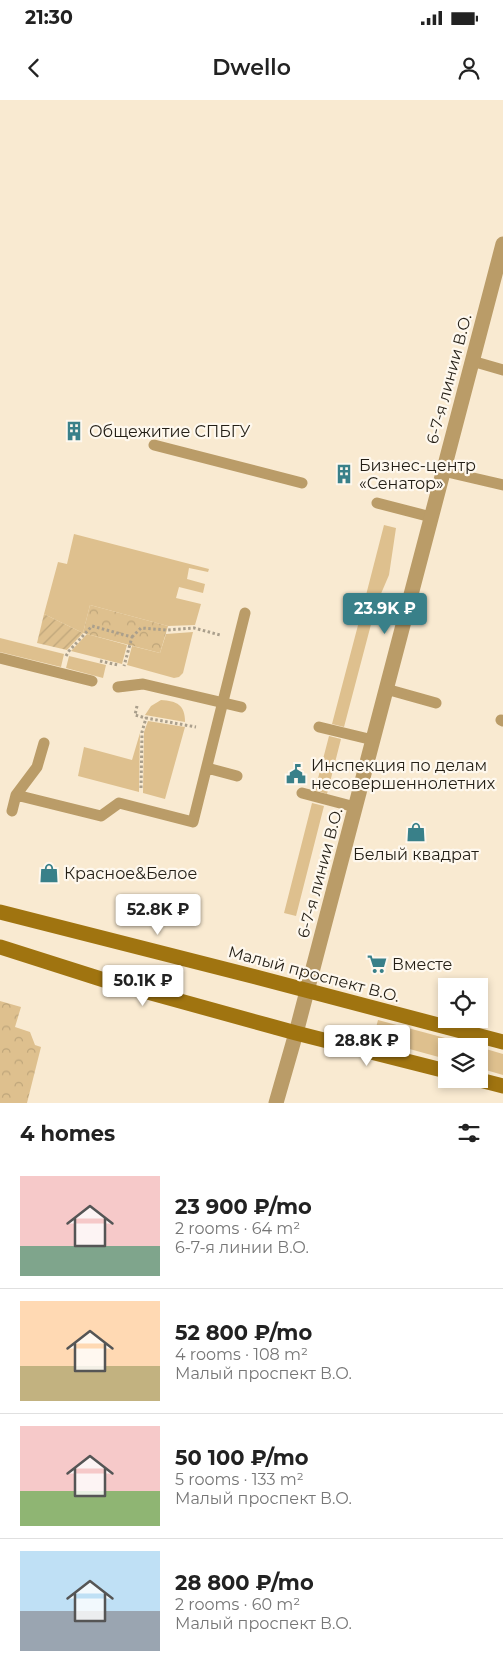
<!DOCTYPE html>
<html lang="en">
<head>
<meta charset="utf-8">
<style>
	:root { --surface:#fff; --page:#f6f6f6; --text:#222; --muted:#767676; --line:#e0e0e0; --accent:#398089 }
	body { margin:0; font-family:Montserrat,sans-serif; background:var(--page); color:var(--text); height:100vh; display:flex; flex-direction:column; font-size:19px; white-space:nowrap }
	* { box-sizing:border-box; margin:0 }
	p { font-size:16px; color:var(--muted) }
	.icon { flex:none; width:28px; height:28px; fill:none; stroke:currentColor; stroke-width:2; stroke-linecap:round; stroke-linejoin:round }
	.map { position:relative; height:1003px; overflow:hidden }
	.details { display:flex; flex-direction:column; background:var(--surface); flex:1 }
	.details>* { flex:none }
	.buttons { position:absolute; left:438px; top:878px; display:grid; gap:10px }
	.buttons a { display:grid; place-items:center; width:50px; height:50px; border-radius:0px; background:var(--surface); box-shadow:0 2px 8px #0003; font-size:25px }
	.price { position:absolute; translate:-50% -42px; padding:0 11px; border-radius:5px; background:#fff; color:#222; font-size:16px; line-height:32px; filter:drop-shadow(0 1px 2px #0008) }
	.price::after { content:''; position:absolute; left:50%; top:30px; width:15px; height:11px; margin-left:-8px; background:inherit; clip-path:polygon(0 0,100% 0,50% 100%) }
	.price.active { background:var(--accent); color:#fff }
	ul { padding:0; list-style:none }
	li { display:flex; align-items:center; gap:15px; height:125px; padding:0 20px }
	li+li { border-top:1px solid var(--line) }
	li span { display:grid; place-items:center; flex:none; width:140px; height:100px; border-radius:0px; color:#555 }
	li>.icon { margin-inline-start:auto }
	span .icon { width:60px; height:60px; fill:#fffc; stroke-width:1 }
	li b { font-size:21px }
	h2 { display:flex; justify-content:space-between; align-items:center; height:60px; padding:0 20px; font-size:21px }
	.status { display:flex; justify-content:space-between; align-items:center; height:35px; padding:0 25px; background:var(--surface); direction:ltr }
	.status svg { height:14px; fill:currentColor }
	header { display:flex; justify-content:space-between; align-items:center; height:65px; padding:0 20px; background:var(--surface); font-size:22px; font-weight:600 }
	.map>svg:first-child { display:block }
	.grass { fill:#dec08e }
	.park { fill:url(#park-crowns) }
	.garden { fill:url(#garden-furrows) }
	.lines { fill:none; stroke-linecap:round; stroke-linejoin:round }
	.path { stroke:#aa9f8c; stroke-width:3; stroke-dasharray:2.5 2.5; stroke-linecap:butt }
	.lane { stroke:#ba9c68; stroke-width:11 }
	.street { stroke:#ba9c68; stroke-width:15 }
	.secondary { stroke:#a07410; stroke-width:15 }
	.labels { text-anchor:middle; dominant-baseline:central; stroke-width:4.5; stroke-linejoin:round; paint-order:stroke }
	.street-label { font-size:16px; fill:#231e15; stroke:#fef8ee }
	.poi-label { font-size:16px; fill:#231e15; stroke:#fef8ee; text-anchor:start }
</style>
</head>
<body>
<div class="status"><b>21:30</b><svg viewBox="0 0 49 12"><path d="M0 12V9h3v3zM5 12V6h3v6zM10 12V3h3v9zM15 12V0h3v12zM26 1h20v11H26zM47 4h2v5h-2z"/></svg></div>
<header><svg class="icon" aria-label="back" viewBox="0 0 24 24"><path d="M15 5l-7 7 7 7"/></svg>Dwello<svg class="icon" aria-label="person" viewBox="0 0 24 24"><circle cx="12" cy="8" r="4"/><path d="M4 21q1-7 8-7t8 7"/></svg></header>
<div class="map">
<svg width="503" height="1003" viewBox="0 0 503 1003">
	<defs>
		<pattern id="park-crowns" width="20" height="18" patternUnits="userSpaceOnUse" patternTransform="scale(1.25)"><rect width="20" height="18" fill="#dec08e"/><path d="M2 6a3 3 0 1 1 6 0M12 15a3 3 0 1 1 6 0" fill="none" stroke="#bea57a"/></pattern>
		<pattern id="garden-furrows" width="10" height="10" patternUnits="userSpaceOnUse" patternTransform="scale(1.25)"><rect width="10" height="10" fill="#dec08e"/><path d="M-1 1l2-2M0 10L10 0M9 11l2-2" fill="none" stroke="#bea57a"/></pattern>
	</defs>
	<rect width="100%" height="100%" fill="#f9ead1"/>
	<!-- grass -->
	<path class="grass" d="M 384,425 L 396,428 L 389,475 L 377,503 L 365,499 Z
		M 74,434 L 209,469 L 208,472 L 189,468 L 187,479 L 205,484 L 203,493 L 179,487 L 176,498 L 201,504 L 195,525 L 168,526 L 90,505 L 83,533 L 44,514 L 58,462 L 67,464 Z
		M 362,510 L 374,513 L 344,627 L 332,624 Z
		M 193,532 L 183,573 L 179,577 L 174,578 L 127,565 L 132,546 L 160,553 L 166,534 Z
		M 87,534 L 127,545 L 122,564 L 71,551 Z
		M 0,538 L 64,554 L 61,567 L 0,552 Z
		M 69,556 L 106,565 L 103,578 L 66,568 Z
		M 161,600 C 177,601 185,605 185,622 L 145,615 L 151,606 Z
		M 148,621 L 185,627 L 165,699 L 143,693 L 144,632 Z
		M 140,633 L 139,692 L 78,676 L 84,647 L 132,660 Z
		M 329,636 L 341,639 L 327,694 L 315,690 Z
		M 312,703 L 324,706 L 296,816 L 284,813 Z
		M 378,920 L 475,946 L 446,946 L 446,959 L 373,939 Z
		M 479,947 L 503,954 L 503,975 L 479,968 Z"/>
	<!-- park -->
	<path class="park" d="M 90,505 L 168,526 L 160,553 L 83,533 Z
		M 0,901 L 21,907 L 15,927 L 30,932 L 35,945 L 41,947 L 27,1003 L 0,1003 Z"/>
	<!-- garden -->
	<path class="garden" d="M 44,514 L 83,533 L 67,550 L 37,543 Z"/>
	<g class="lines">
		<!-- path -->
		<path class="path" d="M 132,537 L 141,528 L 167,530 L 194,528 L 220,535
			M 66,556 L 69,551 L 92,526 L 132,537 L 124,566
			M 100,561 L 118,565
			M 137,606 L 135,615 L 146,618
			M 141,688 L 142,632 L 146,618 L 196,627"/>
		<!-- lane -->
		<path class="lane" d="M 472,261 L 503,270
			M 154,345 L 302,383
			M 443,371 L 503,385
			M 377,403 L 431,417
			M 0,558 L 92,581
			M 118,587 L 143,584 L 241,607
			M 386,589 L 436,603
			M 501,620 L 503,621
			M 319,627 L 373,640
			M 207,668 L 237,676
			M 302,693 L 355,707
			M 16,695 L 101,716 L 119,703 L 193,722 L 245,513
			M 12,711 L 16,695 L 37,667 L 44,643"/>
		<!-- street -->
		<path class="street" d="M 276,1003 L 296,933 L 503,144"/>
		<!-- secondary -->
		<path class="secondary" d="M 0,812 L 252,876 L 503,942
			M 0,847 L 104,880 L 296,933 L 446,971
			M 476,979 L 503,986"/>
	</g>
	<!-- icons -->
	<defs>
		<symbol id="building-bare" viewBox="-9 -9 18 18"><path d="M-4-6H4V6H1V3H-1V6H-4ZM-2.5-4.3h1.7v1.8h-1.7ZM.8-4.3h1.7v1.8H.8ZM-2.5-1h1.7V.8h-1.7ZM.8-1h1.7V.8H.8Z" fill="#398089" stroke="#fef8ee" stroke-width="2.5" paint-order="stroke"/></symbol>
		<symbol id="civic-bare" viewBox="-9 -9 18 18"><path d="M-.6-6.5H3V-4.5H.6V-3L4-1V1h2V6H-6V1h2V-1L-.6-3ZM-1.2 2.5V6h2.4V2.5Z" fill="#398089" stroke="#fef8ee" stroke-width="2.5" paint-order="stroke"/></symbol>
		<symbol id="shop-bare" viewBox="-9 -9 18 18"><path d="M-5-2.5h2.3a2.7 3.5 0 0 1 5.4 0H5L5.5 6h-11ZM-1.5-2.5h3a1.5 2.3 0 0 0-3 0Z" fill="#398089" stroke="#fef8ee" stroke-width="2.5" paint-order="stroke"/></symbol>
		<symbol id="supermarket-bare" viewBox="-9 -9 18 18"><path d="M-6-5.5h2.5l.6 2H6L4.5 2H-2.5L-4.4-4H-6ZM-1.5 3.2a1.3 1.3 0 1 0 .1 0ZM3 3.2a1.3 1.3 0 1 0 .1 0Z" fill="#398089" stroke="#fef8ee" stroke-width="2.5" paint-order="stroke"/></symbol>
	</defs>
	<g fill-rule="evenodd">
		<use href="#building-bare" x="60" y="317" width="28" height="28"/>
		<use href="#building-bare" x="330" y="360" width="28" height="28"/>
		<use href="#civic-bare" x="282" y="660" width="28" height="28"/>
		<use href="#shop-bare" x="402" y="718" width="28" height="28"/>
		<use href="#shop-bare" x="35" y="759" width="28" height="28"/>
		<use href="#supermarket-bare" x="363" y="850" width="28" height="28"/>
	</g>
	<g class="labels">
		<!-- street labels -->
		<g class="street-label">
			<text transform="translate(449 279) rotate(-75)">6-7-я линии В.О.</text>
			<text transform="translate(320 773) rotate(-75)">6-7-я линии В.О.</text>
			<text transform="translate(314 874) rotate(15)">Малый проспект В.О.</text>
		</g>
		<!-- poi labels -->
		<g class="poi-label">
			<text x="89" y="331">Общежитие СПБГУ</text>
			<text x="359" y="365">Бизнес-центр<tspan x="359" dy="18">«Сенатор»</tspan></text>
			<text x="311" y="665">Инспекция по делам<tspan x="311" dy="18">несовершеннолетних</tspan></text>
			<text x="416" y="754" text-anchor="middle">Белый квадрат</text>
			<text x="64" y="773">Красное&amp;Белое</text>
			<text x="392" y="864">Вместе</text>
		</g>
	</g>
</svg>
<div class="buttons">
<a><svg class="icon" aria-label="locate" viewBox="0 0 24 24"><circle cx="12" cy="12" r="6"/><path d="M12 2v4M12 18v4M2 12h4M18 12h4"/></svg></a>
<a><svg class="icon" aria-label="layers" viewBox="0 0 24 24"><path d="M12 4l9 5-9 5-9-5zM3 14l9 5 9-5"/></svg></a>
</div>
<b class="price active" style="left:385px;top:535px">23.9K ₽</b>
<b class="price" style="left:158px;top:836px">52.8K ₽</b>
<b class="price" style="left:143px;top:907px">50.1K ₽</b>
<b class="price" style="left:367px;top:967px">28.8K ₽</b>
</div>
<section class="details">
<h2>4 homes<svg class="icon" aria-label="filters" viewBox="0 0 24 24"><path d="M4 7h16M4 17h16"/><circle cx="9" cy="7" r="2"/><circle cx="15" cy="17" r="2"/></svg></h2>
<ul>
<li><span style="background:linear-gradient(#f6c9c9 70%,#7fa58c 0)"><svg class="icon" aria-label="home" viewBox="0 0 24 24"><path d="M3 11l9-7 9 7M6 9v11h12V9"/></svg></span><div><b>23 900 ₽/mo</b><p>2 rooms · 64 m²</p><p>6-7-я линии В.О.</p></div></li>
<li><span style="background:linear-gradient(#ffd9b3 65%,#c2b280 0)"><svg class="icon" aria-label="home" viewBox="0 0 24 24"><path d="M3 11l9-7 9 7M6 9v11h12V9"/></svg></span><div><b>52 800 ₽/mo</b><p>4 rooms · 108 m²</p><p>Малый проспект В.О.</p></div></li>
<li><span style="background:linear-gradient(#f6c9c9 65%,#8fb573 0)"><svg class="icon" aria-label="home" viewBox="0 0 24 24"><path d="M3 11l9-7 9 7M6 9v11h12V9"/></svg></span><div><b>50 100 ₽/mo</b><p>5 rooms · 133 m²</p><p>Малый проспект В.О.</p></div></li>
<li><span style="background:linear-gradient(#bfe0f5 60%,#9aa5b1 0)"><svg class="icon" aria-label="home" viewBox="0 0 24 24"><path d="M3 11l9-7 9 7M6 9v11h12V9"/></svg></span><div><b>28 800 ₽/mo</b><p>2 rooms · 60 m²</p><p>Малый проспект В.О.</p></div></li>
</ul>
</section>
</body>
</html>
